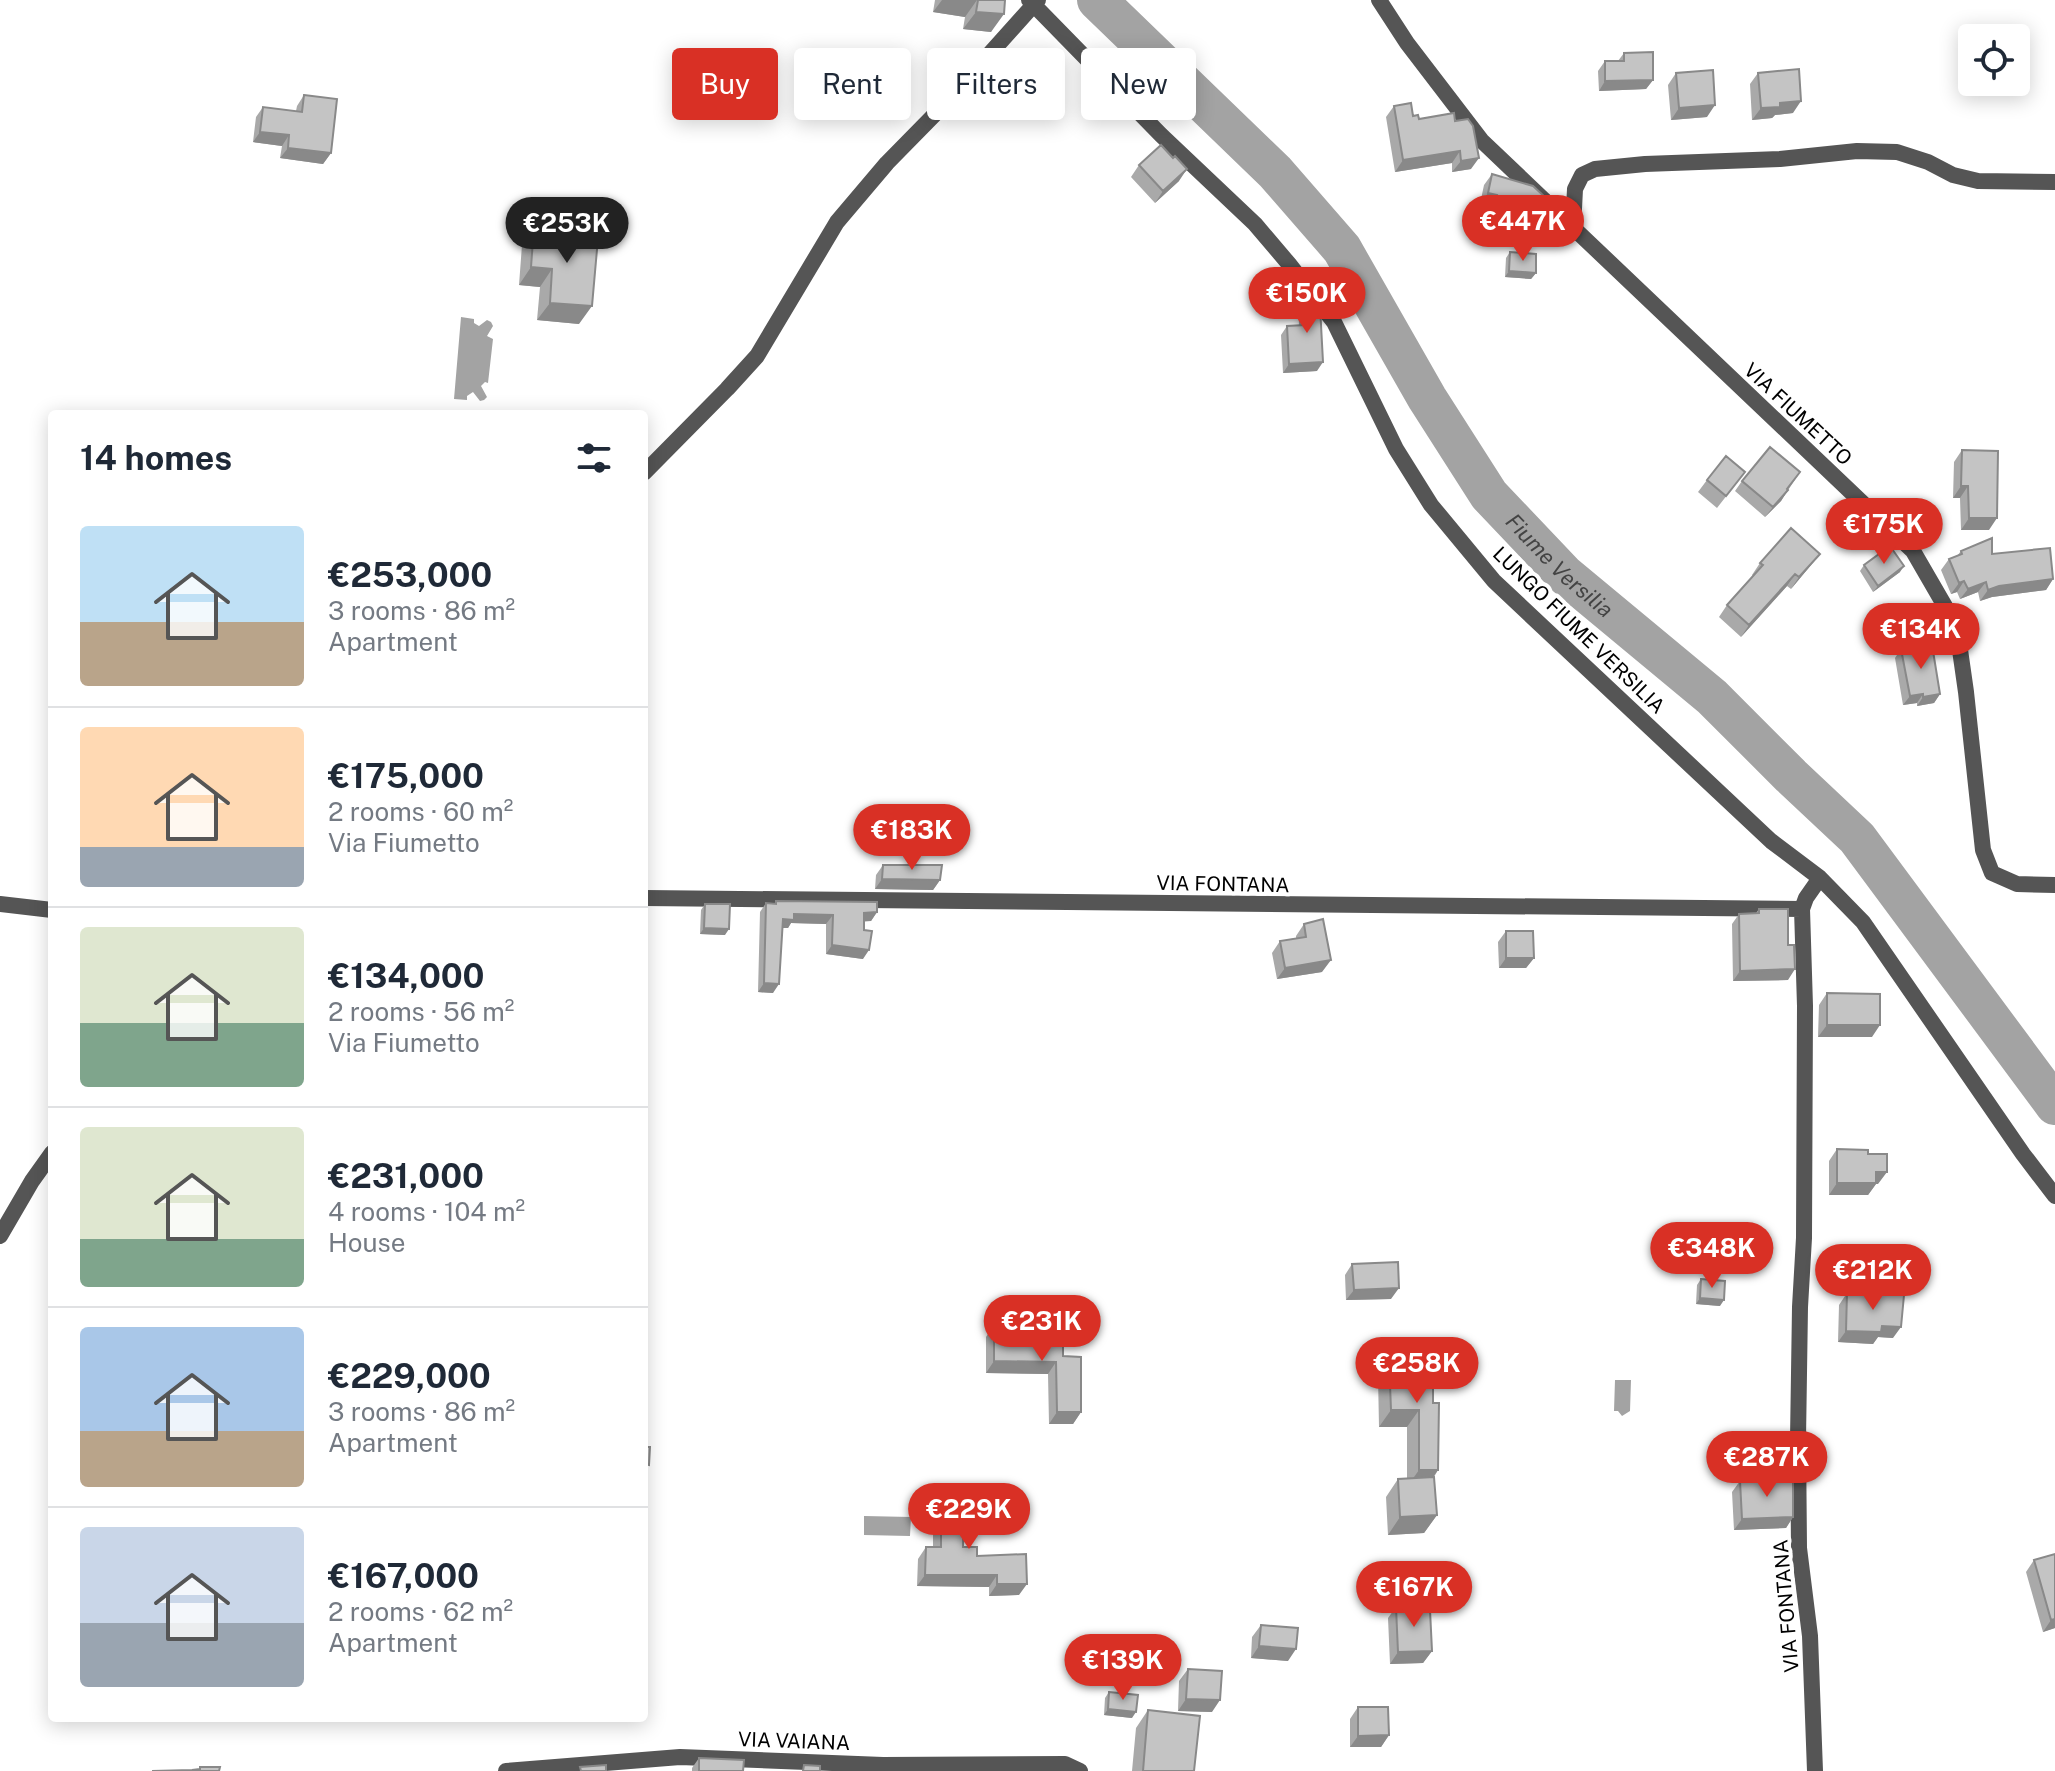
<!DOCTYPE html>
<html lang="en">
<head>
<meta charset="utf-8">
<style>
	:root { --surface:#fff; --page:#f2f2f3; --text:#1f2937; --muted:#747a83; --line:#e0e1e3; --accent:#d93025 }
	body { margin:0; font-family:"Public Sans",sans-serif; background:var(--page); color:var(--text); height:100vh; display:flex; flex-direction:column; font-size:30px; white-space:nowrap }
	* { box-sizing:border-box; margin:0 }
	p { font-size:26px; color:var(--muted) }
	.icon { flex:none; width:44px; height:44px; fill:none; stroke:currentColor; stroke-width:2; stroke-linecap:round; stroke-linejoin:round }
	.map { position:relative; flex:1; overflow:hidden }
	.details { position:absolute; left:48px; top:410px; width:600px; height:1312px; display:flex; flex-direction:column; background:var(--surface); border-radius:8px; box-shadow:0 4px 20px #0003 }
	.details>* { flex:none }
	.banner { position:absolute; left:672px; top:48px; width:760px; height:72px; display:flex; gap:16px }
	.fabs { position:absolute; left:1958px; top:24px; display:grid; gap:16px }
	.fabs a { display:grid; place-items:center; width:72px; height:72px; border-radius:8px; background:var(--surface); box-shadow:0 4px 20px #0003; font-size:40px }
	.price { position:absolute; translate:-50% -68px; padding:0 18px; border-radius:28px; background:var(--accent); color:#fff; font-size:26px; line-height:52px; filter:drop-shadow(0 2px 4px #0008) }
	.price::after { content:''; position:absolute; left:50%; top:48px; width:24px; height:18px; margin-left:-12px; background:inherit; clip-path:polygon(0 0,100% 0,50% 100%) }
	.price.selected { background:#222; color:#fff }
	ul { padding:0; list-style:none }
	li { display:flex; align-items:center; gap:24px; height:200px; padding:0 32px }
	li+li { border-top:2px solid var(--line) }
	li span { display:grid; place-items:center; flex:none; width:224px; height:160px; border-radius:8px; color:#555 }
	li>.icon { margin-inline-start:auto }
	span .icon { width:96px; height:96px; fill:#fffc; stroke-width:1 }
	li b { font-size:34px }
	h2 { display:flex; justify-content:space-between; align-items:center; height:96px; padding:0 32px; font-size:34px }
	.chip { padding:0 28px; border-radius:8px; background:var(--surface); box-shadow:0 4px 20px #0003; font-size:28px; line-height:72px }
	.chip.selected { background:var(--accent); color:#fff }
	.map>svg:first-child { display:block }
	.water { fill:#a3a3a3 }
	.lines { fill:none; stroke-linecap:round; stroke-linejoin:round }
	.river { stroke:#a3a3a3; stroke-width:40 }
	.minor { stroke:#555; stroke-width:16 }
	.wall { fill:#a9a9a9 }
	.shaded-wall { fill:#898989 }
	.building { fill:#c4c4c4; stroke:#898989; stroke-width:2 }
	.labels { text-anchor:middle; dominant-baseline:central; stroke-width:8; stroke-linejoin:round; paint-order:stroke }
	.street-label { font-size:20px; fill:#000; stroke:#fff }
	.water-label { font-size:22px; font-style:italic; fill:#444; stroke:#fff }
</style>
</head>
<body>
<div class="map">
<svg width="2055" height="1771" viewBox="0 0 2055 1771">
	<rect width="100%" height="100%" fill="#fff"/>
	<!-- water -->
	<path class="water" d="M 461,317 L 474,319 L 474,323 L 479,326 L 487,320 L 491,322 L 493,326 L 487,336 L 493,339 L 488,383 L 485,382 L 481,386 L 487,397 L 484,400 L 480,401 L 473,392 L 467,396 L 467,400 L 454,399 Z
		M 1615,1380 L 1631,1380 L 1630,1411 L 1622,1416 L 1618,1411 L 1614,1411 Z
		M 864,1516 L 911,1517 L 910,1536 L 864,1535 Z"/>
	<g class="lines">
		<!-- river -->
		<path class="river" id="s1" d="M 1097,0 L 1275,172 L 1342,249 L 1427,398 L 1489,495 L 1565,575 L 1712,697 L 1791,776 L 1857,838 L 2055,1105"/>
		<!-- minor -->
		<path class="minor" d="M 1029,0 L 1161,135 L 1255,224 L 1289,264 L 1334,322 L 1396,449 L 1431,505 L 1494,581 L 1771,841 L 1820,878 L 1863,922 L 2023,1154 L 2055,1196
			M 1379,0 L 1407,43 L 1482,141 L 1913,551 L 1946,608 L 1959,643 L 1966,692 L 1983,850 L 1992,873 L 2017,884 L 2055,885
			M 1573,228 L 1575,189 L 1582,175 L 1595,169 L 1645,164 L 1780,159 L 1857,151 L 1897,152 L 1928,162 L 1953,175 L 1978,181 L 2055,182
			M 644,473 L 727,389 L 757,356 L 837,222 L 887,163 L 942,107 L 1038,0
			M 644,898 L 1802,909
			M 0,904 L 52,910
			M 0,1236 L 32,1181 L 52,1153
			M 506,1771 L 680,1757 L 883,1765 L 1065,1764 L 1080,1771
			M 1815,1771 L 1810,1636 L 1799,1548 L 1798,1439 L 1800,1307 L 1804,1238 L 1805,1006 L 1802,909 L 1806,898 L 1820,878"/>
	</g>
	<!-- wall -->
	<path class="wall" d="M 935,0 L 1005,0 L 991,32 L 963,29 L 965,17 L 933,12 Z
		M 1624,53 L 1653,80 L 1646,89 L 1599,91 L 1598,71 L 1605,61 L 1618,61 Z
		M 1676,73 L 1707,117 L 1671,120 L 1668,85 Z
		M 1758,73 L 1793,113 L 1775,115 L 1772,118 L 1752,120 L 1750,84 Z
		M 304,95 L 331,153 L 323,164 L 280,158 L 282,146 L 253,142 L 256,117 L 263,107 L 296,111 L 297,106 Z
		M 1394,106 L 1419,119 L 1455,121 L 1471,169 L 1452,172 L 1452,163 L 1395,172 L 1386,117 Z
		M 1173,158 L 1179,181 L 1155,203 L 1131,177 L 1139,165 Z
		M 1492,174 L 1540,219 L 1532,230 L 1486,219 L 1489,206 L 1480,204 L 1484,185 Z
		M 534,227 L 560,235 L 579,324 L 537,320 L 540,287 L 519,285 L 522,245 Z
		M 1510,252 L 1536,273 L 1531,279 L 1505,277 L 1506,258 Z
		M 1304,285 L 1317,371 L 1283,373 L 1281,335 L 1287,326 L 1299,326 L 1298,294 Z
		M 1962,450 L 1989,530 L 1961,530 L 1960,498 L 1953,498 L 1954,462 Z
		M 1745,472 L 1717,508 L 1698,492 L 1707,480 Z
		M 1800,472 L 1781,501 L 1765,517 L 1735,491 L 1742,481 Z
		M 1961,551 L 1992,554 L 2053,579 L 2046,590 L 1992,597 L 1980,601 L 1978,592 L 1960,599 L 1957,592 L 1951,594 L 1941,570 L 1949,559 L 1957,556 Z
		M 1760,563 L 1811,565 L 1791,589 L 1787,586 L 1741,637 L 1719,617 L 1727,605 L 1753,576 L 1752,575 Z
		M 1864,565 L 1900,572 L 1873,592 L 1860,571 Z
		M 1901,649 L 1927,652 L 1940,694 L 1934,703 L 1917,706 L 1917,703 L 1903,705 L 1895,658 Z
		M 883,865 L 940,880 L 933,890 L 875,889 L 876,875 Z
		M 776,901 L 877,912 L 871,921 L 864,921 L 863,959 L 826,954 L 826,924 L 791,923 L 788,928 L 782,928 L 773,993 L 758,992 L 760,912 L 766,903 L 774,904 Z
		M 705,904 L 725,935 L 700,934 L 701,910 Z
		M 1759,909 L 1788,945 L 1788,980 L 1733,981 L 1732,924 L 1739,914 L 1756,913 Z
		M 1304,924 L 1322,972 L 1277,979 L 1272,953 L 1280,941 L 1296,938 L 1296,936 Z
		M 1506,931 L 1534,958 L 1526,968 L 1499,968 L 1498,942 Z
		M 1827,993 L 1872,1037 L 1818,1037 L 1819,1005 Z
		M 1837,1149 L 1868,1154 L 1878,1184 L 1876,1184 L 1868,1195 L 1829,1195 L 1829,1161 Z
		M 1352,1264 L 1391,1299 L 1346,1300 L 1345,1275 Z
		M 1701,1279 L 1720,1306 L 1696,1304 L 1697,1285 Z
		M 1847,1293 L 1893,1338 L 1878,1337 L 1873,1344 L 1838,1342 L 1839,1305 Z
		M 994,1325 L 1029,1345 L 1063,1356 L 1081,1412 L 1073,1424 L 1049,1424 L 1048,1374 L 986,1373 L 986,1337 Z
		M 1389,1359 L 1427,1381 L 1433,1403 L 1438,1470 L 1434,1477 L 1437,1515 L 1424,1533 L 1388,1535 L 1386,1497 L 1398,1479 L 1407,1479 L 1407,1427 L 1379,1427 L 1378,1376 Z
		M 1740,1481 L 1793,1517 L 1786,1528 L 1734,1530 L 1732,1492 Z
		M 941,1495 L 963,1547 L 977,1556 L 1019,1595 L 989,1596 L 989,1587 L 917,1586 L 918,1559 L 926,1547 L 933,1547 L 933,1507 Z
		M 2034,1560 L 2055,1628 L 2043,1632 L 2026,1572 Z
		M 1396,1607 L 1432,1651 L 1423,1663 L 1390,1664 L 1388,1618 Z
		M 1261,1625 L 1288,1661 L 1251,1658 L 1252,1637 Z
		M 1188,1669 L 1212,1712 L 1178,1711 L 1179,1681 Z
		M 1109,1692 L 1132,1718 L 1104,1715 L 1105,1698 Z
		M 1358,1707 L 1389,1735 L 1381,1747 L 1350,1747 L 1350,1719 Z
		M 1148,1710 L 1194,1771 L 1132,1771 L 1136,1728 Z
		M 699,1758 L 743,1771 L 692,1771 L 692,1768 Z"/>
	<!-- shaded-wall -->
	<path class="shaded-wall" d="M 942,0 L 977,0 L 965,17 L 933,12 Z
		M 976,12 L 1004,14 L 991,32 L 963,29 Z
		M 1653,80 L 1646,89 L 1599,91 L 1605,81 Z
		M 1801,101 L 1793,113 L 1775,115 L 1772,118 L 1752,120 L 1761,108 L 1780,103 Z
		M 1715,105 L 1707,117 L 1671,120 L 1679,108 Z
		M 260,132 L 289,135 L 282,146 L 253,142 Z
		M 288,148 L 331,153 L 323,164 L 280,158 Z
		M 1460,151 L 1452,163 L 1395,172 L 1403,160 Z
		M 1479,158 L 1471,169 L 1452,172 L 1461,161 Z
		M 1187,169 L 1179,181 L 1155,203 L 1163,191 Z
		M 1488,193 L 1497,195 L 1489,206 L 1480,204 Z
		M 1494,208 L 1540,219 L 1532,230 L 1486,219 Z
		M 531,267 L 552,269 L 540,287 L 519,285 Z
		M 1509,271 L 1536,273 L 1531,279 L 1505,277 Z
		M 550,303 L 592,306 L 579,324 L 537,320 Z
		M 1323,362 L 1317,371 L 1283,373 L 1289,364 Z
		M 1961,486 L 1968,486 L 1960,498 L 1953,498 Z
		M 1788,490 L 1781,501 L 1765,517 L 1773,507 Z
		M 1969,518 L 1997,518 L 1989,530 L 1961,530 Z
		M 1820,554 L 1811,565 L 1791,589 L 1799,577 Z
		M 1904,566 L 1900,572 L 1873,592 L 1878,586 Z
		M 1795,574 L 1787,586 L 1741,637 L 1749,625 Z
		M 2053,579 L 2046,590 L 1992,597 L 1980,601 L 1988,590 L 1999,586 Z
		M 1964,581 L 1957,592 L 1951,594 L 1959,583 Z
		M 1986,582 L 1978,592 L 1960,599 L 1968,589 Z
		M 1923,694 L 1917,703 L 1903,705 L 1910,696 Z
		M 1940,694 L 1934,703 L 1917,706 L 1923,697 Z
		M 882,879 L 940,880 L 933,890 L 875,889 Z
		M 877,912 L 871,921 L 858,922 L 864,913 Z
		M 794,914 L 833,915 L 826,924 L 791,923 L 788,928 L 776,928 L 783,919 Z
		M 704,928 L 729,929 L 725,935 L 700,934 Z
		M 832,945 L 869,950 L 863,959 L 826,954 Z
		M 1506,958 L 1534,958 L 1526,968 L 1499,968 Z
		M 1331,960 L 1322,972 L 1277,979 L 1285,968 Z
		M 1795,969 L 1788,980 L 1733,981 L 1740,971 Z
		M 764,983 L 779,984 L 773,993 L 758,992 Z
		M 1827,1025 L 1880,1025 L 1872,1037 L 1818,1037 Z
		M 1876,1172 L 1887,1172 L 1878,1184 L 1876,1184 L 1868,1195 L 1829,1195 L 1837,1183 Z
		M 1399,1288 L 1391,1299 L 1346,1300 L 1354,1290 Z
		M 1700,1298 L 1724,1300 L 1720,1306 L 1696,1304 Z
		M 1882,1326 L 1901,1327 L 1893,1338 L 1878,1337 L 1873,1344 L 1838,1342 L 1846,1331 Z
		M 994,1361 L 1056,1362 L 1048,1374 L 986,1373 Z
		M 1391,1410 L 1419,1410 L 1407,1427 L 1379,1427 Z
		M 1057,1412 L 1081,1412 L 1073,1424 L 1049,1424 Z
		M 1419,1470 L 1438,1470 L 1426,1487 L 1407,1487 Z
		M 1437,1515 L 1424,1533 L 1388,1535 L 1400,1517 Z
		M 1793,1517 L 1786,1528 L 1734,1530 L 1742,1519 Z
		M 925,1575 L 997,1575 L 989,1587 L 917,1586 Z
		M 997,1584 L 1027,1584 L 1019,1595 L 989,1596 Z
		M 2055,1619 L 2055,1628 L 2043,1632 L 2051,1620 Z
		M 1259,1646 L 1296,1649 L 1288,1661 L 1251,1658 Z
		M 1432,1651 L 1423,1663 L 1390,1664 L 1398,1652 Z
		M 1186,1699 L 1220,1700 L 1212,1712 L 1178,1711 Z
		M 1108,1709 L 1136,1712 L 1132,1718 L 1104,1715 Z
		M 1389,1735 L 1381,1747 L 1350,1747 L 1358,1736 Z"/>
	<!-- building -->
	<path class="building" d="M 978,0 L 1005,0 L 1004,14 L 976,12 Z
		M 1653,52 L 1653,80 L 1605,81 L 1605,61 L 1624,61 L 1624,53 Z
		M 1799,69 L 1801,101 L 1780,103 L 1780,107 L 1761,108 L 1758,73 Z
		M 1713,70 L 1715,105 L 1679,108 L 1676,73 Z
		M 304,95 L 337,99 L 331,153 L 288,148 L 289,135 L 260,132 L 263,107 L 302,112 Z
		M 1411,103 L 1413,116 L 1418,115 L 1419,119 L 1454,113 L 1455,121 L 1468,119 L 1473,126 L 1479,158 L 1461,161 L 1460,151 L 1403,160 L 1394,106 Z
		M 1161,145 L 1173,158 L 1175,156 L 1187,169 L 1163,191 L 1139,165 Z
		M 1492,174 L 1533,186 L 1545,197 L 1540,219 L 1494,208 L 1497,195 L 1488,193 Z
		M 534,227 L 560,230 L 560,235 L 598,238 L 592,306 L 550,303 L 552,269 L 531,267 Z
		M 1510,252 L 1536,254 L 1536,273 L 1509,271 Z
		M 1304,285 L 1320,306 L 1323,362 L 1289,364 L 1287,326 L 1305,325 Z
		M 1770,447 L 1800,472 L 1787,489 L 1788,490 L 1773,507 L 1742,481 Z
		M 1962,450 L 1998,451 L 1997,518 L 1969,518 L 1968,486 L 1961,486 Z
		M 1726,456 L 1745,472 L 1726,496 L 1707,480 Z
		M 1791,528 L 1820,554 L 1799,577 L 1795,574 L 1749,625 L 1727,605 L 1763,565 L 1760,563 Z
		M 1992,538 L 1992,554 L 2050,548 L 2053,579 L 1999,586 L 1988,590 L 1986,582 L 1968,589 L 1964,581 L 1959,583 L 1949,559 L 1962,554 L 1961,551 Z
		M 1890,546 L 1904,566 L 1878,586 L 1864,565 Z
		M 1925,645 L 1927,652 L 1933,651 L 1940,694 L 1923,697 L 1923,694 L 1910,696 L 1901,649 Z
		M 883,865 L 942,865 L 940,880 L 882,879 Z
		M 776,901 L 877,902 L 877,912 L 864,913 L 864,930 L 872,931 L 869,950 L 832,945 L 833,915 L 794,914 L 794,920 L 783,919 L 779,984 L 764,983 L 766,903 L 776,904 Z
		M 705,904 L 730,904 L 729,929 L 704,928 Z
		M 1759,909 L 1788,909 L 1788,945 L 1794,945 L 1795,969 L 1740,971 L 1739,914 L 1759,913 Z
		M 1323,919 L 1331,960 L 1285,968 L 1280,941 L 1306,937 L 1304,924 Z
		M 1506,931 L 1533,931 L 1534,958 L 1506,958 Z
		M 1827,993 L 1880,994 L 1880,1025 L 1827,1025 Z
		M 1837,1149 L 1868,1150 L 1868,1154 L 1887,1154 L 1887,1172 L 1876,1172 L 1876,1183 L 1837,1183 Z
		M 1398,1262 L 1399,1288 L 1354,1290 L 1352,1264 Z
		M 1701,1279 L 1725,1281 L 1724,1300 L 1700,1298 Z
		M 1847,1293 L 1904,1295 L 1901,1327 L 1882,1326 L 1881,1332 L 1846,1331 Z
		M 994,1325 L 1028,1325 L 1029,1345 L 1063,1345 L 1063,1356 L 1081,1357 L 1081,1412 L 1057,1412 L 1056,1362 L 994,1361 Z
		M 1427,1358 L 1427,1381 L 1433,1381 L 1433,1403 L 1439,1403 L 1438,1470 L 1419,1470 L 1419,1410 L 1391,1410 L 1389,1359 Z
		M 644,1447 L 650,1447 L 649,1465 L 644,1464 Z
		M 1434,1477 L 1437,1515 L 1400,1517 L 1398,1479 Z
		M 1793,1480 L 1793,1517 L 1742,1519 L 1740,1481 Z
		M 941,1495 L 964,1495 L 963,1547 L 977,1547 L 977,1556 L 1026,1554 L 1027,1584 L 997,1584 L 997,1575 L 925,1575 L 926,1547 L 941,1547 Z
		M 2055,1554 L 2055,1619 L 2051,1620 L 2034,1560 Z
		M 1428,1606 L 1428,1610 L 1430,1610 L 1432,1651 L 1398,1652 L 1396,1607 Z
		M 1261,1625 L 1298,1628 L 1296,1649 L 1259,1646 Z
		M 1188,1669 L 1222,1671 L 1220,1700 L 1186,1699 Z
		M 1109,1692 L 1138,1695 L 1136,1712 L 1108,1709 Z
		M 1358,1707 L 1388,1707 L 1389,1735 L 1358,1736 Z
		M 1148,1710 L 1200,1716 L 1194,1771 L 1143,1771 Z
		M 699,1758 L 744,1760 L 743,1771 L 699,1771 Z
		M 606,1765 L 606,1771 L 581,1771 L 580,1767 Z
		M 804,1765 L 820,1766 L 820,1771 L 803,1771 Z
		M 200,1767 L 220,1767 L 219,1771 L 152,1771 L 192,1770 L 200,1769 Z"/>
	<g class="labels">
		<!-- street labels -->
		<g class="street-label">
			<text transform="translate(1798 414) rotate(43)">VIA FIUMETTO</text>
			<text transform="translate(1579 630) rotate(44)">LUNGO FIUME VERSILIA</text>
			<text transform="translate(1223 884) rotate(1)">VIA FONTANA</text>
			<text transform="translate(1786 1606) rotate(-95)">VIA FONTANA</text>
			<text transform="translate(794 1741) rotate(2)">VIA VAIANA</text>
		</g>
		<!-- water labels -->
		<g class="water-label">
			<text stroke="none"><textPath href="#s1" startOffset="736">Fiume Versilia</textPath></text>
		</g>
	</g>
</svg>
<div class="fabs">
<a><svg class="icon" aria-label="locate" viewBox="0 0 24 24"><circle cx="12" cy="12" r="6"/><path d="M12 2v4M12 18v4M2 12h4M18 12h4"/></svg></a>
</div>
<b class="price" style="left:1523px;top:263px">€447K</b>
<b class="price selected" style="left:567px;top:265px">€253K</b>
<b class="price" style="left:1307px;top:335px">€150K</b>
<b class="price" style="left:1884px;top:566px">€175K</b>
<b class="price" style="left:1921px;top:671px">€134K</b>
<b class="price" style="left:912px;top:872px">€183K</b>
<b class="price" style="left:1712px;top:1290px">€348K</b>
<b class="price" style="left:1873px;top:1312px">€212K</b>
<b class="price" style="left:1042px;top:1363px">€231K</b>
<b class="price" style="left:1417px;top:1405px">€258K</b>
<b class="price" style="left:1767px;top:1499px">€287K</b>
<b class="price" style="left:969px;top:1551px">€229K</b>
<b class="price" style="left:1414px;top:1629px">€167K</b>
<b class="price" style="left:1123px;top:1702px">€139K</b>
<div class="banner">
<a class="chip selected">Buy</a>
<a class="chip">Rent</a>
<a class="chip">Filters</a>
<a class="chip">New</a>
</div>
<section class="details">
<h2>14 homes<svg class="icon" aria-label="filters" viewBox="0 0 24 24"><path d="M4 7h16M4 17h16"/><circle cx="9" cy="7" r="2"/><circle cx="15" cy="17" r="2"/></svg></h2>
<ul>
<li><span style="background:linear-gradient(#bfe0f5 60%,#b9a48a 0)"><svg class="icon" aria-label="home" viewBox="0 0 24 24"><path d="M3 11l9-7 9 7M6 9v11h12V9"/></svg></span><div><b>€253,000</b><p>3 rooms · 86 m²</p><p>Apartment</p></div></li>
<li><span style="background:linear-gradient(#ffd9b3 75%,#9aa5b1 0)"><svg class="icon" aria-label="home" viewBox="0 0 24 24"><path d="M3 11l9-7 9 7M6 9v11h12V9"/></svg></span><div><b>€175,000</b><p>2 rooms · 60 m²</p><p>Via Fiumetto</p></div></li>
<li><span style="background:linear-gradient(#dfe7d0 60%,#7fa58c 0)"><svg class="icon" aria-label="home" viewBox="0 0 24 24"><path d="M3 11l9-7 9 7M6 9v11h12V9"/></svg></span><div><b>€134,000</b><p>2 rooms · 56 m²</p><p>Via Fiumetto</p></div></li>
<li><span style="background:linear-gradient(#dfe7d0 70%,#7fa58c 0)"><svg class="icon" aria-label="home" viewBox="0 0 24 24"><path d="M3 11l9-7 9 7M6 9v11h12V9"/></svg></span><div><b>€231,000</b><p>4 rooms · 104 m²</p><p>House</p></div></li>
<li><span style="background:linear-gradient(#a9c7e8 65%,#b9a48a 0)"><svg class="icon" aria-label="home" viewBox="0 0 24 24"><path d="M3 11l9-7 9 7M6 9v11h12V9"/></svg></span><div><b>€229,000</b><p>3 rooms · 86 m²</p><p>Apartment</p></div></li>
<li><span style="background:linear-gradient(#c9d6e8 60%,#9aa5b1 0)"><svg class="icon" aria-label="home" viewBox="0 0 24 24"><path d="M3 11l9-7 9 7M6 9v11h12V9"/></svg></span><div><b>€167,000</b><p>2 rooms · 62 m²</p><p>Apartment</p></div></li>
</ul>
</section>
</div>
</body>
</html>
